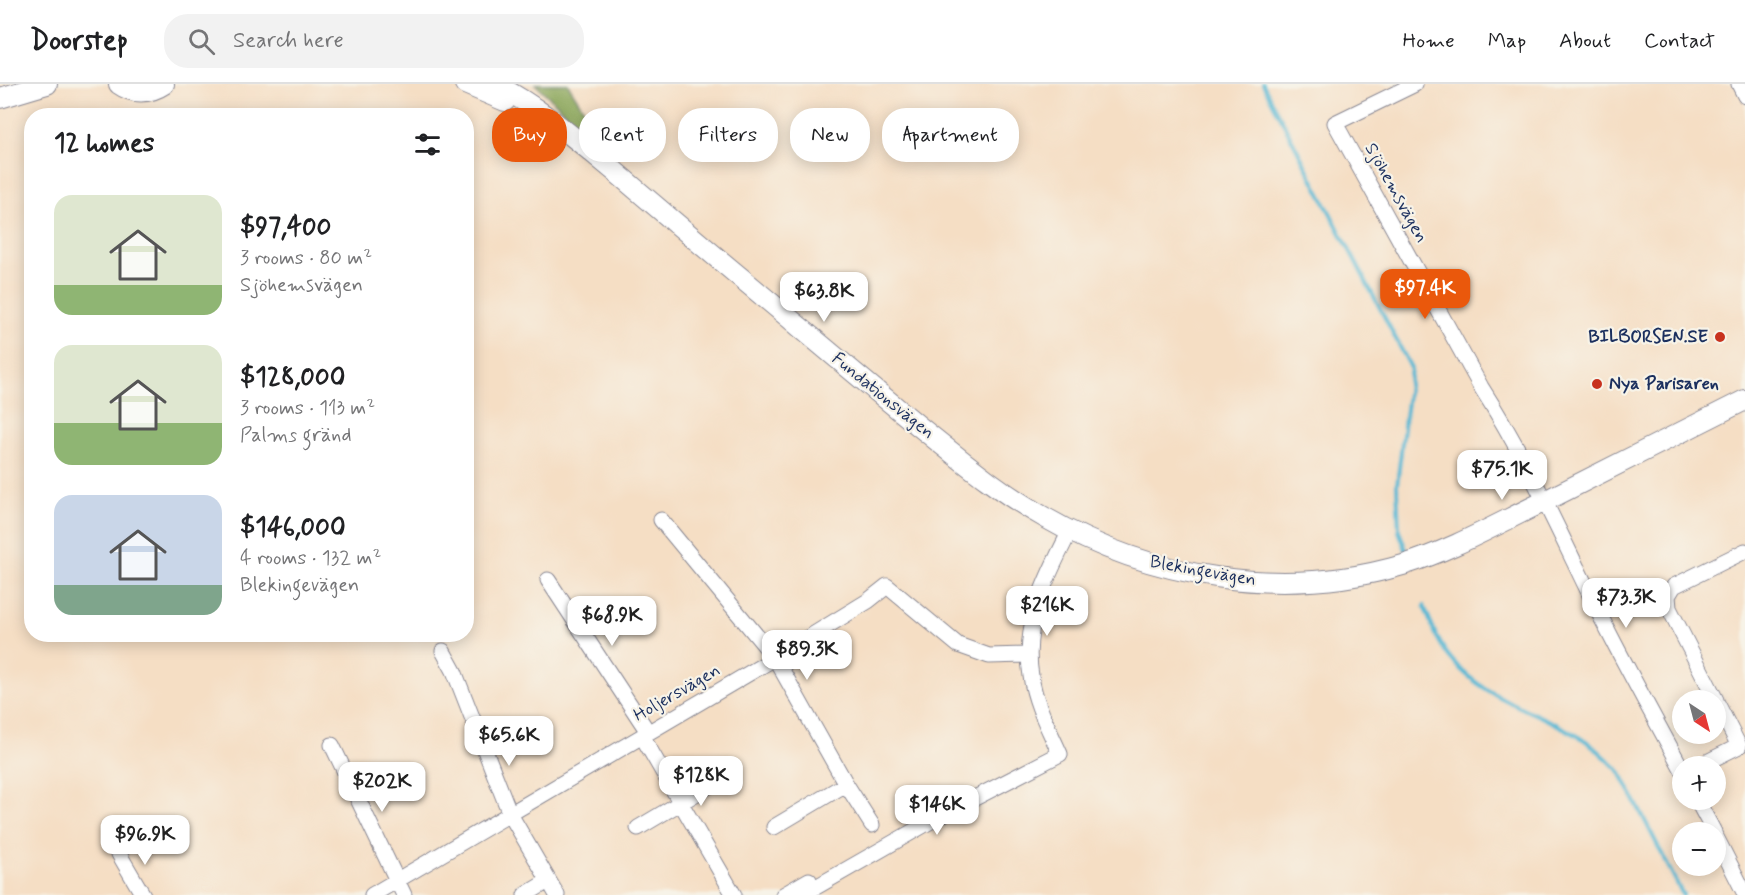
<!DOCTYPE html>
<html lang="en">
<head>
<meta charset="utf-8">
<style>
	:root { --surface:#fff; --page:#f2f2f2; --text:#202124; --muted:#757577; --line:#e0e0e0; --accent:#ea580c }
	body { margin:0; font-family:Mynerve,sans-serif; background:var(--page); color:var(--text); height:100vh; display:flex; flex-direction:column; font-size:22px; white-space:nowrap }
	* { box-sizing:border-box; margin:0 }
	p { font-size:20px; color:var(--muted) }
	.icon { flex:none; width:33px; height:33px; fill:none; stroke:currentColor; stroke-width:2; stroke-linecap:round; stroke-linejoin:round }
	.map { position:relative; flex:1; overflow:hidden }
	.side { position:absolute; left:24px; top:24px; width:450px; height:534px; display:flex; flex-direction:column; background:var(--surface); border-radius:24px; box-shadow:0 3px 15px #0003 }
	.side>* { flex:none }
	.banner { position:absolute; left:492px; top:24px; width:570px; height:54px; display:flex; gap:12px }
	.needle { width:39px; rotate:144deg }
	.tools { position:absolute; left:1672px; top:606px; display:grid; gap:12px }
	.tools a { display:grid; place-items:center; width:54px; height:54px; border-radius:50%; background:var(--surface); box-shadow:0 3px 15px #0003; font-size:30px }
	.price { position:absolute; translate:-50% -51px; padding:0 14px; border-radius:12px; background:#fff; color:#222; font-size:20px; line-height:39px; filter:drop-shadow(0 2px 3px #0008) }
	.price::after { content:''; position:absolute; left:50%; top:36px; width:18px; height:14px; margin-left:-9px; background:inherit; clip-path:polygon(0 0,100% 0,50% 100%) }
	.price.on { background:var(--accent); color:#fff }
	ul { padding:0; list-style:none }
	li { display:flex; align-items:center; gap:18px; height:150px; padding:0 30px }
	li span { display:grid; place-items:center; flex:none; width:168px; height:120px; border-radius:18px; color:#555 }
	li>.icon { margin-inline-start:auto }
	span .icon { width:72px; height:72px; fill:#fffc; stroke-width:1 }
	li b { font-size:26px }
	h2 { display:flex; justify-content:space-between; align-items:center; height:72px; padding:0 30px; font-size:26px }
	.pill { padding:0 21px; border-radius:24px; background:var(--surface); box-shadow:0 3px 15px #0003; font-size:21px; line-height:54px }
	.pill.on { background:var(--accent); color:#fff }
	header { display:flex; align-items:center; gap:36px; box-sizing:border-box; height:84px; padding:0 30px; background:var(--surface); border-bottom:2px solid var(--line) }
	header strong { font-size:28px }
	nav { display:flex; gap:33px; margin-inline-start:auto; font-size:21px }
	.search { width:420px; height:54px; background:var(--page); display:flex; align-items:center; gap:15px; box-sizing:border-box; padding:0 21px; border-radius:24px; color:var(--muted); font-size:22px }
	.map>svg:first-child { display:block }
	.forest { fill:#89a558; stroke:#526a5b; stroke-width:1.5 }
	.lines { fill:none; stroke-linecap:round; stroke-linejoin:round }
	.stream { stroke:#56b8d4; stroke-width:4 }
	.minor-casing { stroke:#888691; stroke-width:17 }
	.major-casing { stroke:#888691; stroke-width:22 }
	.minor { stroke:#fff; stroke-width:15 }
	.major { stroke:#fff; stroke-width:20 }
	.poi-dot { fill:#c8321e; stroke:#f7f3e8; stroke-width:2 }
	.labels { text-anchor:middle; dominant-baseline:central; stroke-width:4.5; stroke-linejoin:round; paint-order:stroke }
	.street-label { font-size:18px; fill:#1b2f5e; stroke:#f7f3e8 }
	.poi-label { font-size:18px; font-weight:bold; fill:#1b2f5e; stroke:#f7f3e8; text-anchor:end }
</style>
</head>
<body>
<header>
<strong>Doorstep</strong>
<div class="search"><svg class="icon" aria-label="search" viewBox="0 0 24 24"><circle cx="10" cy="10" r="6"/><path d="M15 15l6 6"/></svg>Search here</div>
<nav><a>Home</a><a>Map</a><a>About</a><a>Contact</a></nav>
</header>
<div class="map">
<svg width="1745" height="811" viewBox="0 0 1745 811">
	<rect width="100%" height="100%" fill="#f7f3e8"/>
	<filter id="ink" filterUnits="userSpaceOnUse"><feTurbulence type="fractalNoise" baseFrequency=".0167" numOctaves="2"/><feDisplacementMap in="SourceGraphic" scale="12" xChannelSelector="R" yChannelSelector="G"/><feConvolveMatrix kernelMatrix="1 2 1 2 8 2 1 2 1" color-interpolation-filters="sRGB"/></filter>
	<filter id="wash" filterUnits="userSpaceOnUse"><feTurbulence type="fractalNoise" baseFrequency=".008" numOctaves="4" result="noise"/><feDisplacementMap in="SourceGraphic" scale="24" xChannelSelector="R" yChannelSelector="G"/><feGaussianBlur stdDeviation="1.35" result="paint"/><feColorMatrix in="noise" values="0 0 0 0 0 0 0 0 0 0 0 0 0 0 0 0 0 1.4 0 .05"/><feComposite in="paint" operator="in"/></filter>
	<g filter="url(#wash)">
		<rect width="100%" height="100%" fill="#f5dec4"/>
		<!-- forest -->
		<path class="forest" d="M 535,0 L 568,0 L 612,70 L 601,66 L 560,23 Z"/>
		<g class="lines">
			<!-- stream -->
			<path class="stream" d="M 1263,0 L 1411,284 L 1397,401 L 1399,447 L 1406,466
				M 1424,522 C 1432,541 1438,560 1452,576 C 1486,617 1542,628 1586,657 C 1599,666 1609,677 1620,688 L 1683,811"/>
		</g>
	</g>
	<g filter="url(#ink)">
		<g class="lines">
			<defs>
				<path id="minor" d="M 1415,0 L 1335,39 L 1481,303 C 1526,373 1560,450 1597,525 C 1624,580 1654,633 1683,687
					M 1739,0 L 1745,12
					M 661,436 L 775,574 L 846,700 L 774,743
					M 548,496 L 648,648
					M 443,567 L 454,587 L 510,730 L 557,811
					M 1716,616 L 1669,524 L 1668,512 L 1674,502 L 1745,467
					M 642,652 L 734,811
					M 332,661 L 404,811
					M 1699,682 L 1739,662 L 1716,617
					M 846,700 L 872,741
					M 1697,716 L 1714,748
					M 638,744 L 717,697
					M 1716,753 L 1745,810
					M 119,770 L 143,811
					M 372,811 L 775,574 L 868,517 L 887,502 L 958,561 L 989,572 L 1029,571
					M 525,811 L 548,797
					M 783,811 L 809,796
					M 802,811 L 938,733 L 1060,670 C 1049,645 1035,620 1031,592 C 1022,540 1047,492 1070,447"/>
				<path id="major" d="M 119,0 C 133,10 149,10 164,0
					M 465,0 L 505,17
					M 494,0 C 539,22 579,58 618,90 C 658,124 699,159 740,193 C 800,243 860,294 920,343 C 960,375 999,408 1044,433 C 1151,495 1283,516 1403,481 C 1452,466 1497,440 1543,418 C 1610,384 1678,350 1745,316
					M 0,14 L 47,0"/>
			</defs>
			<!-- minor casing -->
			<use href="#minor" class="minor-casing"/>
			<!-- major casing -->
			<use href="#major" class="major-casing"/>
			<!-- minor -->
			<use href="#minor" class="minor"/>
			<!-- major -->
			<use href="#major" class="major"/>
		</g>
	</g>
	<!-- markers -->
	<g class="poi-dot">
		<circle cx="1720" cy="253" r="6"/>
		<circle cx="1597" cy="300" r="6"/>
	</g>
	<g class="labels">
		<!-- street labels -->
		<g class="street-label">
			<text transform="translate(1396 109) rotate(61)">Sjöhemsvägen</text>
			<text transform="translate(883 312) rotate(39)">Fundationsvägen</text>
			<text transform="translate(1203 487) rotate(10)">Blekingevägen</text>
			<text transform="translate(677 609) rotate(-30)">Holjersvägen</text>
		</g>
		<!-- poi labels -->
		<g class="poi-label">
			<text x="1708" y="253">BILBORSEN.SE</text>
			<text x="1609" y="300" text-anchor="start">Nya Parisaren</text>
		</g>
	</g>
</svg>
<div class="tools">
<a><svg class="needle" viewBox="-14 -14 28 28"><path d="M0-13l5 13h-10z" fill="#e53935"/><path d="M0 13l5-13h-10z" fill="#757577"/></svg></a>
<a>+</a>
<a>−</a>
</div>
<b class="price on" style="left:1425px;top:236px">$97.4K</b>
<b class="price" style="left:824px;top:239px">$63.8K</b>
<b class="price" style="left:1502px;top:417px">$75.1K</b>
<b class="price" style="left:1626px;top:545px">$73.3K</b>
<b class="price" style="left:1047px;top:553px">$216K</b>
<b class="price" style="left:612px;top:563px">$68.9K</b>
<b class="price" style="left:807px;top:597px">$89.3K</b>
<b class="price" style="left:509px;top:683px">$65.6K</b>
<b class="price" style="left:701px;top:723px">$128K</b>
<b class="price" style="left:382px;top:729px">$202K</b>
<b class="price" style="left:937px;top:752px">$146K</b>
<b class="price" style="left:145px;top:782px">$96.9K</b>
<div class="banner">
<a class="pill on">Buy</a>
<a class="pill">Rent</a>
<a class="pill">Filters</a>
<a class="pill">New</a>
<a class="pill">Apartment</a>
</div>
<section class="side">
<h2>12 homes<svg class="icon" aria-label="filters" viewBox="0 0 24 24"><path d="M4 7h16M4 17h16"/><circle cx="9" cy="7" r="2"/><circle cx="15" cy="17" r="2"/></svg></h2>
<ul>
<li><span style="background:linear-gradient(#dfe7d0 75%,#8fb573 0)"><svg class="icon" aria-label="home" viewBox="0 0 24 24"><path d="M3 11l9-7 9 7M6 9v11h12V9"/></svg></span><div><b>$97,400</b><p>3 rooms · 80 m²</p><p>Sjöhemsvägen</p></div></li>
<li><span style="background:linear-gradient(#dfe7d0 65%,#8fb573 0)"><svg class="icon" aria-label="home" viewBox="0 0 24 24"><path d="M3 11l9-7 9 7M6 9v11h12V9"/></svg></span><div><b>$128,000</b><p>3 rooms · 113 m²</p><p>Palms gränd</p></div></li>
<li><span style="background:linear-gradient(#c9d6e8 75%,#7fa58c 0)"><svg class="icon" aria-label="home" viewBox="0 0 24 24"><path d="M3 11l9-7 9 7M6 9v11h12V9"/></svg></span><div><b>$146,000</b><p>4 rooms · 132 m²</p><p>Blekingevägen</p></div></li>
</ul>
</section>
</div>
</body>
</html>
